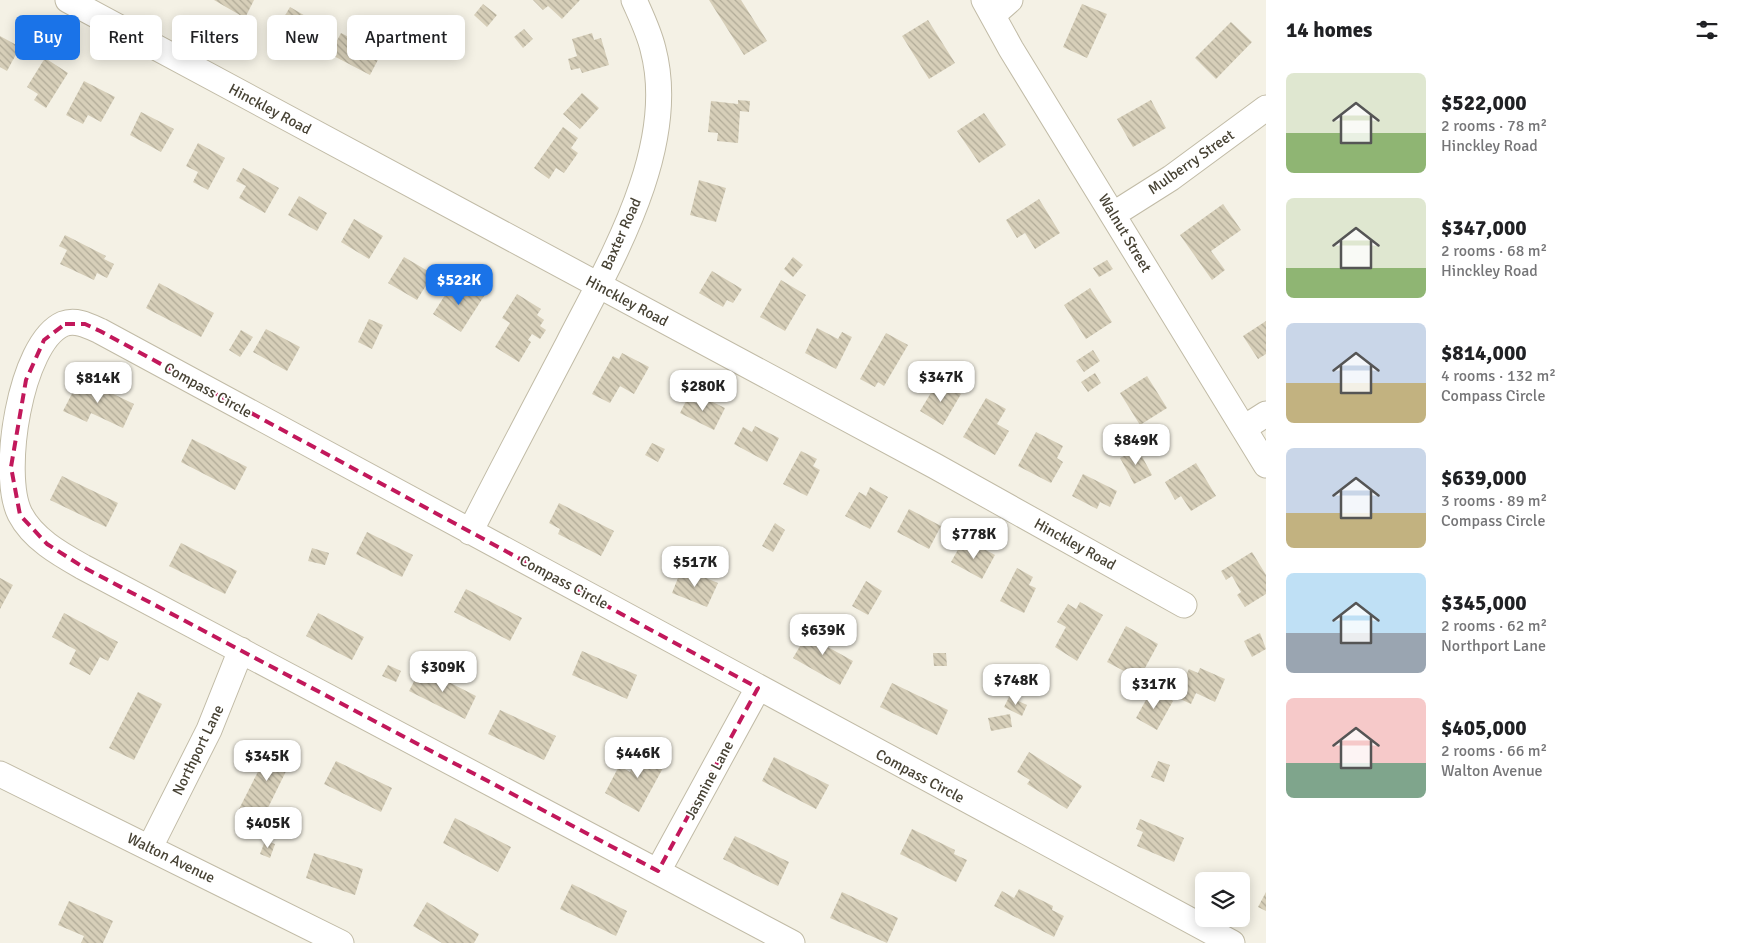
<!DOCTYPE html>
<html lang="en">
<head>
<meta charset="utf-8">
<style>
	:root { --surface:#fff; --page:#f6f6f6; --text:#202124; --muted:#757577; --accent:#1a73e8 }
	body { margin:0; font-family:Signika,sans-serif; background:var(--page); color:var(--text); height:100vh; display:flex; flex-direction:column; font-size:19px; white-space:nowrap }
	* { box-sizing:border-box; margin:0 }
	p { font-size:16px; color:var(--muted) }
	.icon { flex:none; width:28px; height:28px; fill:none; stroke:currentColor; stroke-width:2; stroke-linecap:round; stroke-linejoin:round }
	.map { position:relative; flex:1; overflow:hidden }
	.details { display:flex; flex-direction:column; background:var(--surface); width:475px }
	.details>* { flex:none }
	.hud { position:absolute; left:15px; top:15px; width:475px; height:45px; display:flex; gap:10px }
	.controls { position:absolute; left:1195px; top:872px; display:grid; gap:10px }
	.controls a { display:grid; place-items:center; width:55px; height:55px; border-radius:8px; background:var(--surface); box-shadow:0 2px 12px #0003; font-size:25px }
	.price { position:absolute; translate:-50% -42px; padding:0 11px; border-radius:10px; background:#fff; color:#222; font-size:16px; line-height:32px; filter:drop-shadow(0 1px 2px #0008) }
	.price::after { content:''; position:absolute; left:50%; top:30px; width:15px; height:11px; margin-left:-8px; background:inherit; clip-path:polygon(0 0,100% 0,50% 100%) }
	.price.selected { background:var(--accent); color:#fff }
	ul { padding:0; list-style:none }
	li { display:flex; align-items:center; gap:15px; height:125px; padding:0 20px }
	li span { display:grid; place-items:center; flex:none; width:140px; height:100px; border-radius:8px; color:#555 }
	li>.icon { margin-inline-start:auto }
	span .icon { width:60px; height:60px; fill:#fffc; stroke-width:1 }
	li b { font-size:21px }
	h2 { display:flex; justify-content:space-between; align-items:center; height:60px; padding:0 20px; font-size:21px }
	.tag { padding:0 18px; border-radius:8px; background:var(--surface); box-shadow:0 2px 12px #0003; font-size:18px; line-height:45px }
	.tag.selected { background:var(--accent); color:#fff }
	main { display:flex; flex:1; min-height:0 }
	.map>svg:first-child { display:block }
	.building { fill:url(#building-back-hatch) }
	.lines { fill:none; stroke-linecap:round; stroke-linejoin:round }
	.minor-casing { stroke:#c1bba6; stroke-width:27 }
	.minor { stroke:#fff; stroke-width:25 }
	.marked { fill:none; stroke:#c2185b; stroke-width:4; stroke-dasharray:10 6; stroke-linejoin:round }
	.labels { text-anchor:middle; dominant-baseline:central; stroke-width:4; stroke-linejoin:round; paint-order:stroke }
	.street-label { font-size:15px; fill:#474234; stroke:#fff }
</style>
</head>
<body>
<main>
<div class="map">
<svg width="1266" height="943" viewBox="0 0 1266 943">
	<defs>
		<pattern id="building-back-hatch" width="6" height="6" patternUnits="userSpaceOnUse" patternTransform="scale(1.25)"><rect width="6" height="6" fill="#d7cfb9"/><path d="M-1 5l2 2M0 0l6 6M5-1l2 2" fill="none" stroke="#b0aa97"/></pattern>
	</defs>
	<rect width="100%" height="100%" fill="#f4f1e5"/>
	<!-- building -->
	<path class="building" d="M 214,0 L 254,0 L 245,18 Z
		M 533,0 L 580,0 L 562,19 L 548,6 L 543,10 Z
		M 709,0 L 741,0 L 767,41 L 744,55 Z
		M 483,4 L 497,15 L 487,27 L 474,15 Z
		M 1082,4 L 1107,14 L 1087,58 L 1063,47 Z
		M 290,7 L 314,21 L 298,50 L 273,36 Z
		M 928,20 L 955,63 L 929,79 L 902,36 Z
		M 1231,22 L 1252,42 L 1216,79 L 1195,58 Z
		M 524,29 L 533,39 L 523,48 L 514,37 Z
		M 341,33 L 381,54 L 370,75 L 330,54 Z
		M 592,33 L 594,40 L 601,38 L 609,65 L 582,73 L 580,68 L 571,70 L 568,59 L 577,56 L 572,39 Z
		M 0,36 L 20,47 L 7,71 L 0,67 Z
		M 45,58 L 68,73 L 46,108 L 34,100 L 38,94 L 27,87 Z
		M 84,81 L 115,97 L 101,122 L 88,115 L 83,124 L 66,115 Z
		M 582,93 L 599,108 L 580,129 L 563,114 Z
		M 738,100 L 750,101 L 749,112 L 740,111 L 738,143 L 717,141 L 718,133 L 708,132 L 711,101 L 738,104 Z
		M 1151,100 L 1166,128 L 1133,147 L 1117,119 Z
		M 141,112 L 174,129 L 161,152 L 130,135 Z
		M 984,113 L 1006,145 L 979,163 L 957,131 Z
		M 563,127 L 578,138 L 571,148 L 578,153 L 564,173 L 556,168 L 549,179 L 534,168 Z
		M 198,143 L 225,158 L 208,190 L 193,182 L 198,172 L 186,166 Z
		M 243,168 L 279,188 L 265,213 L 239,198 L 246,186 L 236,181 Z
		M 699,180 L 726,188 L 716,222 L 690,215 Z
		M 299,196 L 327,213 L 317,231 L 288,215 Z
		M 1039,199 L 1060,233 L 1035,249 L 1025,233 L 1017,238 L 1006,220 Z
		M 1223,204 L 1241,230 L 1211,251 L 1225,270 L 1212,280 L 1180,235 Z
		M 354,219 L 383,236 L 369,259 L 341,242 Z
		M 65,235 L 106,256 L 104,259 L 114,264 L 107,278 L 97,273 L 94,280 L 60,264 L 67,250 L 59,246 Z
		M 404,257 L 433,274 L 417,300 L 388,283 Z
		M 793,257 L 803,265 L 793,277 L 784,269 Z
		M 1107,260 L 1113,269 L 1099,277 L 1093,268 Z
		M 712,271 L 742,289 L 733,303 L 727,300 L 723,307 L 699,293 Z
		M 781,280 L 806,295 L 785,331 L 760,317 Z
		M 454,281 L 473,293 L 477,287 L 486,293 L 461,332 L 433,314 Z
		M 159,283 L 214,313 L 201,337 L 146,308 Z
		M 1090,288 L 1112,322 L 1086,339 L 1064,305 Z
		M 517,294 L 541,309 L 537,315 L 544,320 L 540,326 L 546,330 L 540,339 L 532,334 L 528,340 L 531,342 L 519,362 L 495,347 L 510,323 L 502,318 Z
		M 369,319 L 383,325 L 372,349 L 358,342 Z
		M 1266,321 L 1266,354 L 1258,359 L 1243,336 Z
		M 817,328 L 838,339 L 842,332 L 852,337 L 836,369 L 805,353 Z
		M 266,329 L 300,347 L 287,371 L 253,352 Z
		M 241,330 L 253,337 L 240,357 L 229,350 Z
		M 886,333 L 908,345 L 884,386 L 878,382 L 875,387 L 860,379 Z
		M 1093,350 L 1100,361 L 1084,372 L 1076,361 Z
		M 622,353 L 649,367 L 634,394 L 620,386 L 610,403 L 592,394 L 613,356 L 619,359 Z
		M 1095,373 L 1101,383 L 1088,392 L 1081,382 Z
		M 1147,376 L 1167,408 L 1140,425 L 1120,393 Z
		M 80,378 L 134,404 L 123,428 L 91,413 L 87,422 L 63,411 Z
		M 938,381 L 961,394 L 943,425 L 920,411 Z
		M 700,396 L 725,408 L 714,430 L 680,413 L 687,399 L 696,403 Z
		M 986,398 L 1006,409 L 997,424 L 1009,431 L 995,455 L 963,437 Z
		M 755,426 L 779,438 L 767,462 L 734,444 L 743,427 L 752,432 Z
		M 1036,432 L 1063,446 L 1057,458 L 1063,462 L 1051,483 L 1018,466 Z
		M 192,439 L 247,467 L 235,490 L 181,462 Z
		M 652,443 L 665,449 L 658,462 L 645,455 Z
		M 1138,449 L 1152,475 L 1134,484 L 1120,458 Z
		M 801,451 L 817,459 L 813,466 L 820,470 L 807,496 L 783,484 Z
		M 1196,463 L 1216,496 L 1191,511 L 1181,496 L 1175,500 L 1165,482 Z
		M 1083,474 L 1117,491 L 1110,507 L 1100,502 L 1097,509 L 1072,496 Z
		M 62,476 L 118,503 L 106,527 L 50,500 Z
		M 870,487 L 888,497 L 870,529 L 845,516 L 859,492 L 866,496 Z
		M 559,503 L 614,531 L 601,556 L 558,534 L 560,529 L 549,523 Z
		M 909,509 L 941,526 L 929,549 L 897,532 Z
		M 775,523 L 785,530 L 773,552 L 762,546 Z
		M 367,532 L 413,555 L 402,577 L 356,554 Z
		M 971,542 L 995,555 L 982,579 L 951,562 L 960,546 L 967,549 Z
		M 181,543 L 237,571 L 225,594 L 169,566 Z
		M 312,548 L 329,553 L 325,565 L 308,561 Z
		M 1252,552 L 1266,575 L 1266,594 L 1245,607 L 1237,595 L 1241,592 L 1232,576 L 1226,580 L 1221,571 Z
		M 682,568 L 718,583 L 707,607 L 672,593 Z
		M 1017,568 L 1033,577 L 1029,585 L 1036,588 L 1024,613 L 1000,601 Z
		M 0,578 L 13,585 L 0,609 Z
		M 866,581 L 882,591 L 868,615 L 852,606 Z
		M 466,589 L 522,618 L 510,641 L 454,612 Z
		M 1080,602 L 1103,615 L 1077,661 L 1055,647 L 1066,627 L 1057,622 L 1068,604 L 1076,609 Z
		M 64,613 L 118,642 L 108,661 L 100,657 L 90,675 L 69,664 L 76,650 L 52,637 Z
		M 318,613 L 364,637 L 352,660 L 306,636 Z
		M 813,624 L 832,635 L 826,646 L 853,661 L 840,685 L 793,658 Z
		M 1126,626 L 1158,644 L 1139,679 L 1107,662 Z
		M 1260,633 L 1266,649 L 1252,657 L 1244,641 Z
		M 582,651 L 637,675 L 627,699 L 572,675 Z
		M 933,653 L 946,653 L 947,666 L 934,666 Z
		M 388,665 L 401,671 L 396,682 L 382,676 Z
		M 421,668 L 476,696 L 465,719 L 409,691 Z
		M 1200,668 L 1225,679 L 1215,702 L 1196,693 L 1191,704 L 1176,697 L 1189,669 L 1198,673 Z
		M 892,683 L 948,710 L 937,735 L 880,707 Z
		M 1152,689 L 1173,701 L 1157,730 L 1136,718 Z
		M 138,692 L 162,704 L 134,760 L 109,748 Z
		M 1009,697 L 1027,705 L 1022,716 L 1004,707 Z
		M 500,710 L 556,736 L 544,760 L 488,734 Z
		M 1010,714 L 1012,727 L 991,731 L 988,718 Z
		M 273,742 L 295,753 L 261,822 L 238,811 Z
		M 645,744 L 669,757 L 639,812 L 605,793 L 619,766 L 630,772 Z
		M 1029,752 L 1082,786 L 1067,809 L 1027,784 L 1030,780 L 1017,772 Z
		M 774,757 L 829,785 L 816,809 L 762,781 Z
		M 336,761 L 392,788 L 381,812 L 324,784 Z
		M 1158,761 L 1170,765 L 1164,782 L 1151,777 Z
		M 455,818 L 511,847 L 498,872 L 443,843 Z
		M 1140,819 L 1184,838 L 1174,862 L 1137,846 L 1143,832 L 1136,829 Z
		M 912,829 L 955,850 L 954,854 L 967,860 L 956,882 L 900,854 Z
		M 735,836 L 789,862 L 778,886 L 723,859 Z
		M 265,841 L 275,844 L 270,858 L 260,854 Z
		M 314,853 L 363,869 L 355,895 L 306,878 Z
		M 572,884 L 627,911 L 616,936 L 560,909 Z
		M 1019,889 L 1053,906 L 1052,910 L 1064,916 L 1054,937 L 994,906 L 1002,891 L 1014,898 Z
		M 842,892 L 898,918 L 887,943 L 830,918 Z
		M 1266,892 L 1266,911 L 1258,907 Z
		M 69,901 L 113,921 L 103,943 L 81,943 L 84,936 L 58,925 Z
		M 427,902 L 479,934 L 474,943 L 442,943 L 413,926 Z"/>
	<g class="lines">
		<defs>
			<path id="minor" d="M 68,0 L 935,466 L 1184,605
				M 984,0 L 1011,49 L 1266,465
				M 993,15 L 1010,0
				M 1114,214 L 1171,178 L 1266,108
				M 1244,428 L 1266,414
				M 470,532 C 502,469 535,407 568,344 C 611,260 679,147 653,49 C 649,32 641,16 634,0
				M 0,774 L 341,943
				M 150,847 L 209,730 L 241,650
				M 658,871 L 758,688
				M 792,943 L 83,567 C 60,554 33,539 20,514 C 0,475 20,343 63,324 C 76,319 89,326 100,331 L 1232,943"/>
		</defs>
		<!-- minor casing -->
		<use href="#minor" class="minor-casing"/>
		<!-- minor -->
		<use href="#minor" class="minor"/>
	</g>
	<!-- marked area -->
	<path class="marked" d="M 65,324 L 85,324 L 100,331 L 758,688 L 658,871 L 83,567 L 47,544 L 20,515 L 11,467 L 26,380 L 44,340 Z"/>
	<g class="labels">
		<!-- street labels -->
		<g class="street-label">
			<text transform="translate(270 109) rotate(28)">Hinckley Road</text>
			<text transform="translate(1191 162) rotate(-35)">Mulberry Street</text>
			<text transform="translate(1125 233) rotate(59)">Walnut Street</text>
			<text transform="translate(621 234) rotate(-66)">Baxter Road</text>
			<text transform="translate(627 301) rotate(28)">Hinckley Road</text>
			<text transform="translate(208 390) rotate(29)">Compass Circle</text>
			<text transform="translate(1075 544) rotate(29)">Hinckley Road</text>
			<text transform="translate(564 582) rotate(28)">Compass Circle</text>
			<text transform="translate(198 750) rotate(-64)">Northport Lane</text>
			<text transform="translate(920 776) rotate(28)">Compass Circle</text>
			<text transform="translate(709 780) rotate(-62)">Jasmine Lane</text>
			<text transform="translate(171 858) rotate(26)">Walton Avenue</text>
		</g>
	</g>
</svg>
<div class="controls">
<a><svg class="icon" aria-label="layers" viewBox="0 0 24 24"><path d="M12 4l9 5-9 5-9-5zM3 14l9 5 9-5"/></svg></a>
</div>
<b class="price selected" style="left:459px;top:306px">$522K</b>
<b class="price" style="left:941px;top:403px">$347K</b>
<b class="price" style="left:98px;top:404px">$814K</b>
<b class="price" style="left:703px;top:412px">$280K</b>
<b class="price" style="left:1136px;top:466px">$849K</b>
<b class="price" style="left:974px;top:560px">$778K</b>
<b class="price" style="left:695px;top:588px">$517K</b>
<b class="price" style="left:823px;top:656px">$639K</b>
<b class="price" style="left:443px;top:693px">$309K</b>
<b class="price" style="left:1016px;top:706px">$748K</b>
<b class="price" style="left:1154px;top:710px">$317K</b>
<b class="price" style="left:638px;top:779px">$446K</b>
<b class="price" style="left:267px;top:782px">$345K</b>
<b class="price" style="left:268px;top:849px">$405K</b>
<div class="hud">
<a class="tag selected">Buy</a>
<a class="tag">Rent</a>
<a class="tag">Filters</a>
<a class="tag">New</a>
<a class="tag">Apartment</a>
</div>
</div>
<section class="details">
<h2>14 homes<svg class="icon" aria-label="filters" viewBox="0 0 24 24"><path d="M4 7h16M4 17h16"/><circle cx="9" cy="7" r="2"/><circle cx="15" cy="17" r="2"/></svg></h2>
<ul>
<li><span style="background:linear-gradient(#dfe7d0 60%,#8fb573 0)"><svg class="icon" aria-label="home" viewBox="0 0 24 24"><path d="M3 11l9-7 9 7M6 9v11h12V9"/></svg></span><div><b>$522,000</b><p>2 rooms · 78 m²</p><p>Hinckley Road</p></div></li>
<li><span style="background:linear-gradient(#dfe7d0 70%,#8fb573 0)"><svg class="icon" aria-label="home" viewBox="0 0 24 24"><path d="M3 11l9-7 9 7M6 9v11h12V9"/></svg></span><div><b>$347,000</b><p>2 rooms · 68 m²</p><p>Hinckley Road</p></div></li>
<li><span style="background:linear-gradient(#c9d6e8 60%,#c2b280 0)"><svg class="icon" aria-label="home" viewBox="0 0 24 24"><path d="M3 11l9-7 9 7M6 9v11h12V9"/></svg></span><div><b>$814,000</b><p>4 rooms · 132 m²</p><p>Compass Circle</p></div></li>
<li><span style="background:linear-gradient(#c9d6e8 65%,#c2b280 0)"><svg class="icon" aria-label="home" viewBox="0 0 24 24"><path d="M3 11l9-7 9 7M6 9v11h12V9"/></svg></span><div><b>$639,000</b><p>3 rooms · 89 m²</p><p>Compass Circle</p></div></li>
<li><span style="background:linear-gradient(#bfe0f5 60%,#9aa5b1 0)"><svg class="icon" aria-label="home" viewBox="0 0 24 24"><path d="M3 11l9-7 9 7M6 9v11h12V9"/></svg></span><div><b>$345,000</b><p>2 rooms · 62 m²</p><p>Northport Lane</p></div></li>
<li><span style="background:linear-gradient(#f6c9c9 65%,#7fa58c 0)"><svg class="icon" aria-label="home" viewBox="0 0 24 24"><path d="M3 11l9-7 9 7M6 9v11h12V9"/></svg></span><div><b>$405,000</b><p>2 rooms · 66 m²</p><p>Walton Avenue</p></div></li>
</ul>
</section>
</main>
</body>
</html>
